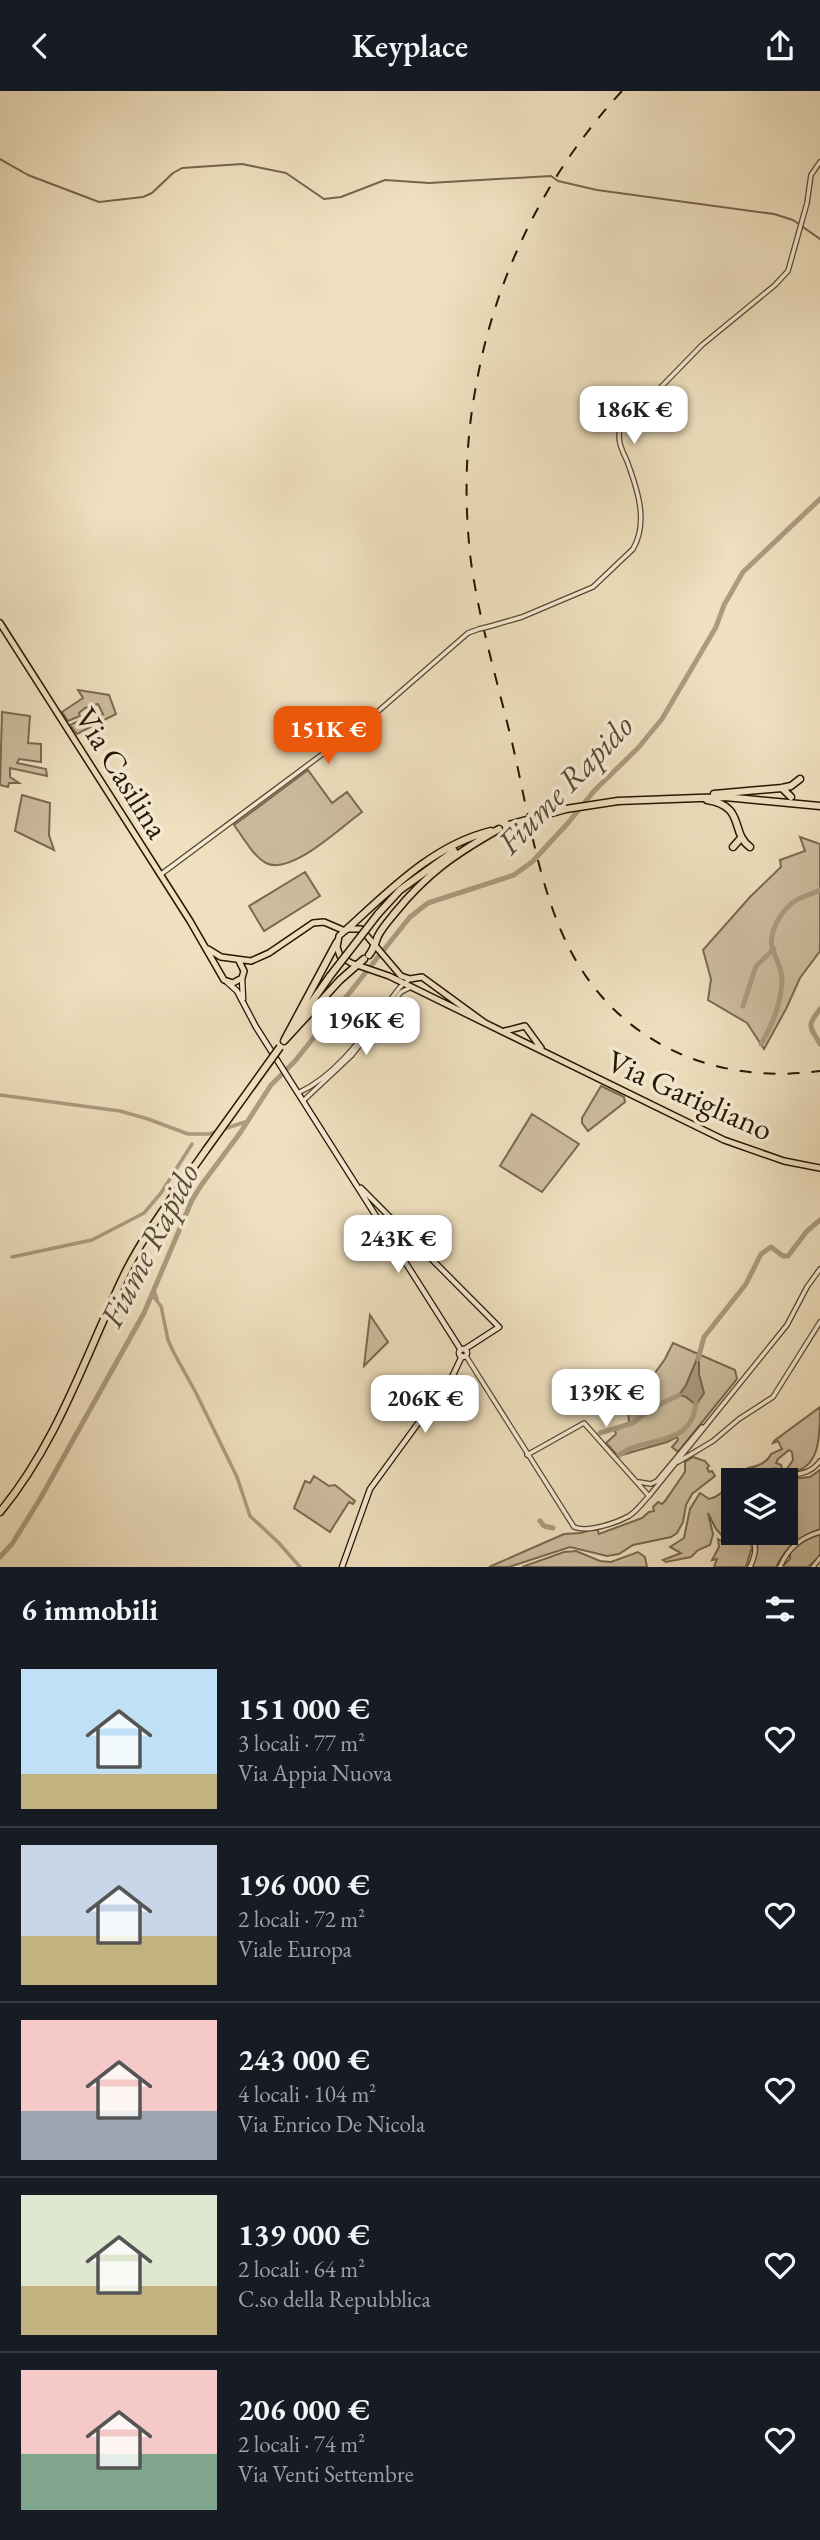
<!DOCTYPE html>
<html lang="it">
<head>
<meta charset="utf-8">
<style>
	:root { --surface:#171b24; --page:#20242c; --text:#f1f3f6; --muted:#9ea1a6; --line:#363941; --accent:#ea580c }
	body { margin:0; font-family:"EB Garamond",serif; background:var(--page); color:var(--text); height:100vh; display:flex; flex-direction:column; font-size:26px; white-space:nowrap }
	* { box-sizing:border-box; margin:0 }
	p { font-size:23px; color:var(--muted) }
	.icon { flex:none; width:38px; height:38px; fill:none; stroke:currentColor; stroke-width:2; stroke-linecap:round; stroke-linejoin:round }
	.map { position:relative; height:1476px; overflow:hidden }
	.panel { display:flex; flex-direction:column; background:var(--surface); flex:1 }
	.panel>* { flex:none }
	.buttons { position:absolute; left:721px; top:1377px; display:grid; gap:14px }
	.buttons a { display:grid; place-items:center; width:77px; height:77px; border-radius:0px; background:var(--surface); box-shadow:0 7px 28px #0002; font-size:35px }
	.price { position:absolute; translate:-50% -60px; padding:0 16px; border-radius:14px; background:#fff; color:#222; font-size:23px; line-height:46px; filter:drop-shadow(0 2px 4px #0008) }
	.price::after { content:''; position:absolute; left:50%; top:42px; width:21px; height:16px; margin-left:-10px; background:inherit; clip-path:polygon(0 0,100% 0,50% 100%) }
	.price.on { background:var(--accent); color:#fff }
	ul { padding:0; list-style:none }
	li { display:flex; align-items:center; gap:21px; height:175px; padding:0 21px }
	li+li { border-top:2px solid var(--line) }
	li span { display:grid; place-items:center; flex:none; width:196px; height:140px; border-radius:0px; color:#555 }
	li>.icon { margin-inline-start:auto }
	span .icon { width:84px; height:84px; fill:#fffc; stroke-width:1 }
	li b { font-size:30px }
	h2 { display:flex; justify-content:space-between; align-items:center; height:84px; padding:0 21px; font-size:30px }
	header { display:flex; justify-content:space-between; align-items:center; height:91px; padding:0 21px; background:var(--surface); font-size:32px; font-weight:600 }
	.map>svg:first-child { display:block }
	.green { fill:#cdbd9f; stroke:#7a6950; stroke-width:2 }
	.water { fill:#ab9b7f; stroke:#76654d; stroke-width:2 }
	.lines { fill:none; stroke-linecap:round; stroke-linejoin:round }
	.stream { stroke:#76654d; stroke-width:2 }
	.canal { stroke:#ab9b7f; stroke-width:3.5 }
	.river { stroke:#ab9b7f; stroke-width:5 }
	.tertiary-casing { stroke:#584831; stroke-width:6 }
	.secondary-casing { stroke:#261502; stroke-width:7 }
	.primary-casing { stroke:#261502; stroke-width:8 }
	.trunk-casing { stroke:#261502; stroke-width:9 }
	.tertiary { stroke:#f5ebd5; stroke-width:3.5 }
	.secondary { stroke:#f5ebd5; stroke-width:4.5 }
	.primary { stroke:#efe0bf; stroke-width:5 }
	.trunk { stroke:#efe0bf; stroke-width:6 }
	.rail { stroke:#261502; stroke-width:2; stroke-dasharray:12 12; stroke-linecap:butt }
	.tertiary-bridge-casing { stroke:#584831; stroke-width:6; stroke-linecap:butt }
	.trunk-bridge-casing { stroke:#261502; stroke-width:9; stroke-linecap:butt }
	.tertiary-bridge { stroke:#f5ebd5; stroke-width:3.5 }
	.trunk-bridge { stroke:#efe0bf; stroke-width:6 }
	.labels { text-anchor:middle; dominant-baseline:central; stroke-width:7; stroke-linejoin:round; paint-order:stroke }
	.street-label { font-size:32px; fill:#261502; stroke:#f5ebd5 }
	.water-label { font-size:33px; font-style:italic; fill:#5b4b34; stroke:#f5ebd5 }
</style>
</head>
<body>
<header><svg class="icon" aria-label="back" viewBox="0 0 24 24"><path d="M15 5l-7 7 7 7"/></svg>Keyplace<svg class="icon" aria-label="share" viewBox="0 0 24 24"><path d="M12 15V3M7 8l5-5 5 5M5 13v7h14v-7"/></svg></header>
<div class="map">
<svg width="820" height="1476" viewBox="0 0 820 1476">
	<rect width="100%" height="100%" fill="#efe0bf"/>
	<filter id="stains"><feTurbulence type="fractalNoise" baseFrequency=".00286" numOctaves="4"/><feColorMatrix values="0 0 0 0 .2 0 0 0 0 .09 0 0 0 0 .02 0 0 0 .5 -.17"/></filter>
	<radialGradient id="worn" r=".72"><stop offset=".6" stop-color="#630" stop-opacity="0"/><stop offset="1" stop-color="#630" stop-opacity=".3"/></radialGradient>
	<!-- green -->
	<path class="green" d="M 78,599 L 109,604 L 116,623 L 77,643 L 70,634 L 81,629 L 87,632 L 103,623 L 98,613 L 85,617 L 79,622 L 80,625 L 68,630 L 62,621 L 83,607 Z
		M 2,621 L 30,625 L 28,652 L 41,653 L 41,671 L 19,668 L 17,672 L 46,678 L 47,685 L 10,677 L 10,686 L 19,692 L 9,692 L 8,696 L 0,694 Z
		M 308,679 L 332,712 L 347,701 L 362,721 C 341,736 291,785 266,772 C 253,765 243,746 234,734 Z
		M 22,704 L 50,712 L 49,744 L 54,759 L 15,740 Z
		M 800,746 L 820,753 L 820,860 L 800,887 L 786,918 L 764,958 L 747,932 L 708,909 L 711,888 L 703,859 L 750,806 L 781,776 L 780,769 L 805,760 Z
		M 305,781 L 320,805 L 264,840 L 249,815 Z
		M 601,995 L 624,1006 L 625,1011 L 588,1040 L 582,1032 L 582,1027 Z
		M 532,1023 L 579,1053 L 542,1101 L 500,1075 Z
		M 370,1224 L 388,1251 L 364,1275 Z
		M 673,1252 L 735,1279 L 737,1288 L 678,1361 L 672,1356 L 678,1349 L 677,1346 L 667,1351 L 618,1365 L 606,1352 L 616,1343 L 615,1340 L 629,1331 L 628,1319 L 665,1268 Z
		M 820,1316 C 820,1347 820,1380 788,1381 L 787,1378 L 793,1369 L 792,1361 L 789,1359 L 778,1368 L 776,1372 L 781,1374 L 783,1381 L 779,1382 L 778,1378 L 774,1377 L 772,1379 L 775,1386 L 769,1389 L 763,1389 L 767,1384 L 766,1383 L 760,1388 L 762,1379 L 759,1378 L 750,1384 L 754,1389 L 741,1390 L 748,1377 C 756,1376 767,1372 771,1363 L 782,1358 L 778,1350 L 773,1352 L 774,1350 Z
		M 693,1366 L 705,1370 L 709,1375 L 707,1377 L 709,1381 L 712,1380 L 715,1385 L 692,1403 L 686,1414 L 683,1431 L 677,1442 L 671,1446 L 633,1454 L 619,1463 L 607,1465 L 570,1456 L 509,1476 L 489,1476 L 564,1443 L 581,1442 L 597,1437 L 599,1443 L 642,1427 L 649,1421 L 654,1420 L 653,1416 L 658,1411 L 662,1413 L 665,1410 L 685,1381 L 685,1371 Z
		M 820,1379 L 820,1438 C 798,1446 787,1455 776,1476 L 751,1476 C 757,1463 761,1455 753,1442 L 786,1442 L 786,1390 L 778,1389 L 810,1386 Z
		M 314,1385 L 329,1395 L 335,1394 L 355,1410 L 353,1413 L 349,1411 L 330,1441 L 294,1417 L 305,1390 L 310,1392 Z
		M 733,1394 L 733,1442 L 746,1442 L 752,1456 L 746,1476 L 714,1476 L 717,1468 L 712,1469 L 719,1456 L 718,1448 L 725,1452 L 727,1450 L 716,1438 L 708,1422 L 713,1443 L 710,1454 L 698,1459 L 691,1466 L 666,1471 L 663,1469 L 681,1462 L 670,1456 L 684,1447 L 690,1418 L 700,1402 L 709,1408 L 715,1406 Z
		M 820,1443 L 820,1465 L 808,1476 L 782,1476 L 790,1468 L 790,1461 L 801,1451 Z
		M 576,1460 L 600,1470 L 611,1471 L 638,1461 L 645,1466 L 647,1476 L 522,1476 L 564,1461 Z"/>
	<!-- water -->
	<path class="water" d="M 699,1263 L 699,1283 L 704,1302 L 696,1314 L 686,1306 L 679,1304 L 686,1294 Z"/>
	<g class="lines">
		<!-- stream -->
		<path class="stream" d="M 0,68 L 28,84 L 99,111 L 143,106 L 152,102 L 173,82 L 182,77 L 242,73 L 286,82 L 324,108 L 341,106 L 385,89 L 429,92 L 551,85 L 558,90 L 597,99 L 774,123 L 793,129 L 820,148"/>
		<!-- canal -->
		<path class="canal" d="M 0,1004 L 120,1020 L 148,1028 L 188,1043 L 209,1043 L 248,1030
			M 12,1166 L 92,1149 L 144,1122 L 161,1102 L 192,1053
			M 154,1199 L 157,1208
			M 152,1204 L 161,1215 L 168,1249 L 174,1262 L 196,1302 L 237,1386 L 250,1425 L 278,1451 L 300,1476"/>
		<!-- river -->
		<path class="river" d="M 743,915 L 756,875 L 774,858
			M 820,918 C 806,936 810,935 820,953
			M 761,953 C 773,933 782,910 782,887 C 781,874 775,867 772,856 C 769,842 780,822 791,813 C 798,806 811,804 820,799
			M 698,1268 L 704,1246 L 746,1193 L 761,1163 L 771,1156 L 783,1165 L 788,1165 L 807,1140 L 820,1129
			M 600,1342 L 633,1332 L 650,1318 L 679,1304
			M 618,1365 C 645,1343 694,1359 696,1309
			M 540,1430 L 544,1435 L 553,1437
			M 0,1466 L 12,1453 L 40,1408 L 144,1222 L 192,1109 L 202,1093 L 240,1042 L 271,994 L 295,970 L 410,826 L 428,812 L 514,784 L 532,771 L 568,732 L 594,700 L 638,657 L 662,628 L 716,536 L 724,514 L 743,481 L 820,408"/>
		<defs>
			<path id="tertiary" d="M 491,535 L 522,526 L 593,496 L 633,458 C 649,431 637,397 627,370 C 622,359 617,350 620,338 L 702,254 L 775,194 L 788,180 L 807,112 L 811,84 L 820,71
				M 160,784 L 367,630 L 468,542 L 479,538
				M 298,1002 C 342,982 371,933 400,896 L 410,888
				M 303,1010 L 352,964 L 401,901 L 411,896
				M 466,1265 L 574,1436 C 587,1442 616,1432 629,1425 C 637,1420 643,1411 649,1405 L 787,1234 L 807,1196 L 820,1178
				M 527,1364 L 584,1332 L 649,1405
				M 678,1371 L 713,1350 L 739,1328 L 773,1306 L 820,1231
				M 773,1390 C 790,1380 807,1388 820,1370
				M 639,1391 L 651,1393 L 657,1390 L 702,1336
				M 749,1442 C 758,1454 756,1463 750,1476
				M 780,1476 C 788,1457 800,1447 820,1441
				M 813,1476 L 820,1467"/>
			<path id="secondary" d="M 242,887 L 243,908
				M 227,891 L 237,900 L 256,936 L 461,1259
				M 361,1097 L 499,1236
				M459 1262a4 4 0 1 1 8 0a4 4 0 1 1-8 0Z
				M 465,1258 L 499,1236
				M 342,1476 L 370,1398 L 438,1305 L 453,1284 L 462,1265"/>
			<path id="primary" d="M 0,532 L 190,830 L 224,889 L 233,892 L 242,887 L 244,880 L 239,870
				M 208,858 L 221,866 L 251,870 L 269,862 L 313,832 L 324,831 L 345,840
				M 485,932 L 422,886 L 410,888 L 401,885 L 361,838 L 347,838 L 339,845 L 337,856 L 340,865 L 351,872 L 389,885 L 724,1049 L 784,1070 L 820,1077
				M 505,940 L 525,935 L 541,957"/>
			<path id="trunk" d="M 782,697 L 791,706
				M 714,703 L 782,697 L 791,695 L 800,688
				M 707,709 C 746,715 730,742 750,756
				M 618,710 L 725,706 L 820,715
				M 733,756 L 741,747
				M 378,823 L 400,799 L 454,760
				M 347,838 C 389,800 433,754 491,740
				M 369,864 C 374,858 375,852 378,845 C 382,837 389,829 394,823 C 427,782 455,763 499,738
				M 297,932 L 330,885
				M 285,948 L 337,851
				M 284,950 L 340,889 L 364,868
				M 0,1421 C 59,1350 86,1262 126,1180 C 148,1137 178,1099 206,1059"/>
		</defs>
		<!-- tertiary casing -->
		<use href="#tertiary" class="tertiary-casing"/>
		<!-- secondary casing -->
		<use href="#secondary" class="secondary-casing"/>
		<!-- primary casing -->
		<use href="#primary" class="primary-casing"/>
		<!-- trunk casing -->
		<use href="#trunk" class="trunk-casing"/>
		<!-- tertiary -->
		<use href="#tertiary" class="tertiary"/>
		<!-- secondary -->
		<use href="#secondary" class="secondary"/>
		<!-- primary -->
		<use href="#primary" class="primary"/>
		<!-- trunk -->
		<use href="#trunk" class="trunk"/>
		<!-- rail -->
		<path class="rail" d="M 622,0 C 546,82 495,185 476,295 C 465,353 464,413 471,471 C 479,528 496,586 510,643 C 526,708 535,780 562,842 C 608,948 709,995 820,980"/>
		<defs>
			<path id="tertiary-bridge" d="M 479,538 L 491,535"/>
			<path id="trunk-bridge" d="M 509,734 L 566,718 L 618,710
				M 330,885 L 378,823
				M 206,1059 L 280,956"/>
		</defs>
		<!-- tertiary-bridge casing -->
		<use href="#tertiary-bridge" class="tertiary-bridge-casing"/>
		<!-- trunk-bridge casing -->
		<use href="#trunk-bridge" class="trunk-bridge-casing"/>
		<!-- tertiary-bridge -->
		<use href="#tertiary-bridge" class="tertiary-bridge"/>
		<!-- trunk-bridge -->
		<use href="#trunk-bridge" class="trunk-bridge"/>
	</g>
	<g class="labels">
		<!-- street labels -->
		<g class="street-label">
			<text transform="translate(122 682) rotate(58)">Via Casilina</text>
			<text transform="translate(690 1004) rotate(24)">Via Garigliano</text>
		</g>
		<!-- water labels -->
		<g class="water-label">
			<text transform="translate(565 693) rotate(-46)">Fiume Rapido</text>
			<text transform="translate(149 1154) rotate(-63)">Fiume Rapido</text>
		</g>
	</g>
	<rect width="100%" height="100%" filter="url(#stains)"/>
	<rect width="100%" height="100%" fill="url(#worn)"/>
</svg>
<div class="buttons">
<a><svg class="icon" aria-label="layers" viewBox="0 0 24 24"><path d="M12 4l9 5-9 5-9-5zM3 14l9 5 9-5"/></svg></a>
</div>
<b class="price" style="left:634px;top:355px">186K €</b>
<b class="price on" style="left:328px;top:675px">151K €</b>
<b class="price" style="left:366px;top:966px">196K €</b>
<b class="price" style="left:398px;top:1184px">243K €</b>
<b class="price" style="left:606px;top:1338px">139K €</b>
<b class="price" style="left:425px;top:1344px">206K €</b>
</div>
<section class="panel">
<h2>6 immobili<svg class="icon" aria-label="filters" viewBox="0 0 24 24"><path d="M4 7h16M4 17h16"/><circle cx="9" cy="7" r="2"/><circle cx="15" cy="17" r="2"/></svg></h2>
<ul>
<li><span style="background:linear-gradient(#bfe0f5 75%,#c2b280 0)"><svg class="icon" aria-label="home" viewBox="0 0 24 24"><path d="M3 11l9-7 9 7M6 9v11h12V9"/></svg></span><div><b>151 000 €</b><p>3 locali · 77 m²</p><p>Via Appia Nuova</p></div><svg class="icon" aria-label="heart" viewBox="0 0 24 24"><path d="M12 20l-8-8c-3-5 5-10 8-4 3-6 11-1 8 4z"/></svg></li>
<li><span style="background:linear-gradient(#c9d6e8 65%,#c2b280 0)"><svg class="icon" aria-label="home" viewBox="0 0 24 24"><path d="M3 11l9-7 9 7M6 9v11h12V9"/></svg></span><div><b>196 000 €</b><p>2 locali · 72 m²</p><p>Viale Europa</p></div><svg class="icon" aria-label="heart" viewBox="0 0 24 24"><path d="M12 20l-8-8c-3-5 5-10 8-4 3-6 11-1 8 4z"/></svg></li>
<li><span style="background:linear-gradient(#f6c9c9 65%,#9aa5b1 0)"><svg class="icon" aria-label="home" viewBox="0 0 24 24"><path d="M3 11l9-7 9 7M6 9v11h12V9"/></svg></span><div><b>243 000 €</b><p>4 locali · 104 m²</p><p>Via Enrico De Nicola</p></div><svg class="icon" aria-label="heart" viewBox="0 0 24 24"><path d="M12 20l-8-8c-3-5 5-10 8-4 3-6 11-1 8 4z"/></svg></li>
<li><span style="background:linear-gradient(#dfe7d0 65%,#c2b280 0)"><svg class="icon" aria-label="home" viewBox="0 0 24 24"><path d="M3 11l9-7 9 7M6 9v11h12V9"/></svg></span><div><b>139 000 €</b><p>2 locali · 64 m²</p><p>C.so della Repubblica</p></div><svg class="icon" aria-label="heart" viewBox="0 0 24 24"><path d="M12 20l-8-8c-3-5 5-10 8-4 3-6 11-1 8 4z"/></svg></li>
<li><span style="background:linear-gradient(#f6c9c9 60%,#7fa58c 0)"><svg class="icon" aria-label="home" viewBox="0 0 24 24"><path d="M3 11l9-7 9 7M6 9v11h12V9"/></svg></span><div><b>206 000 €</b><p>2 locali · 74 m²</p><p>Via Venti Settembre</p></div><svg class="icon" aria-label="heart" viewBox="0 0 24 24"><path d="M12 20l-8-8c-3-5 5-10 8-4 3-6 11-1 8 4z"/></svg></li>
</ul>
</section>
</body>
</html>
